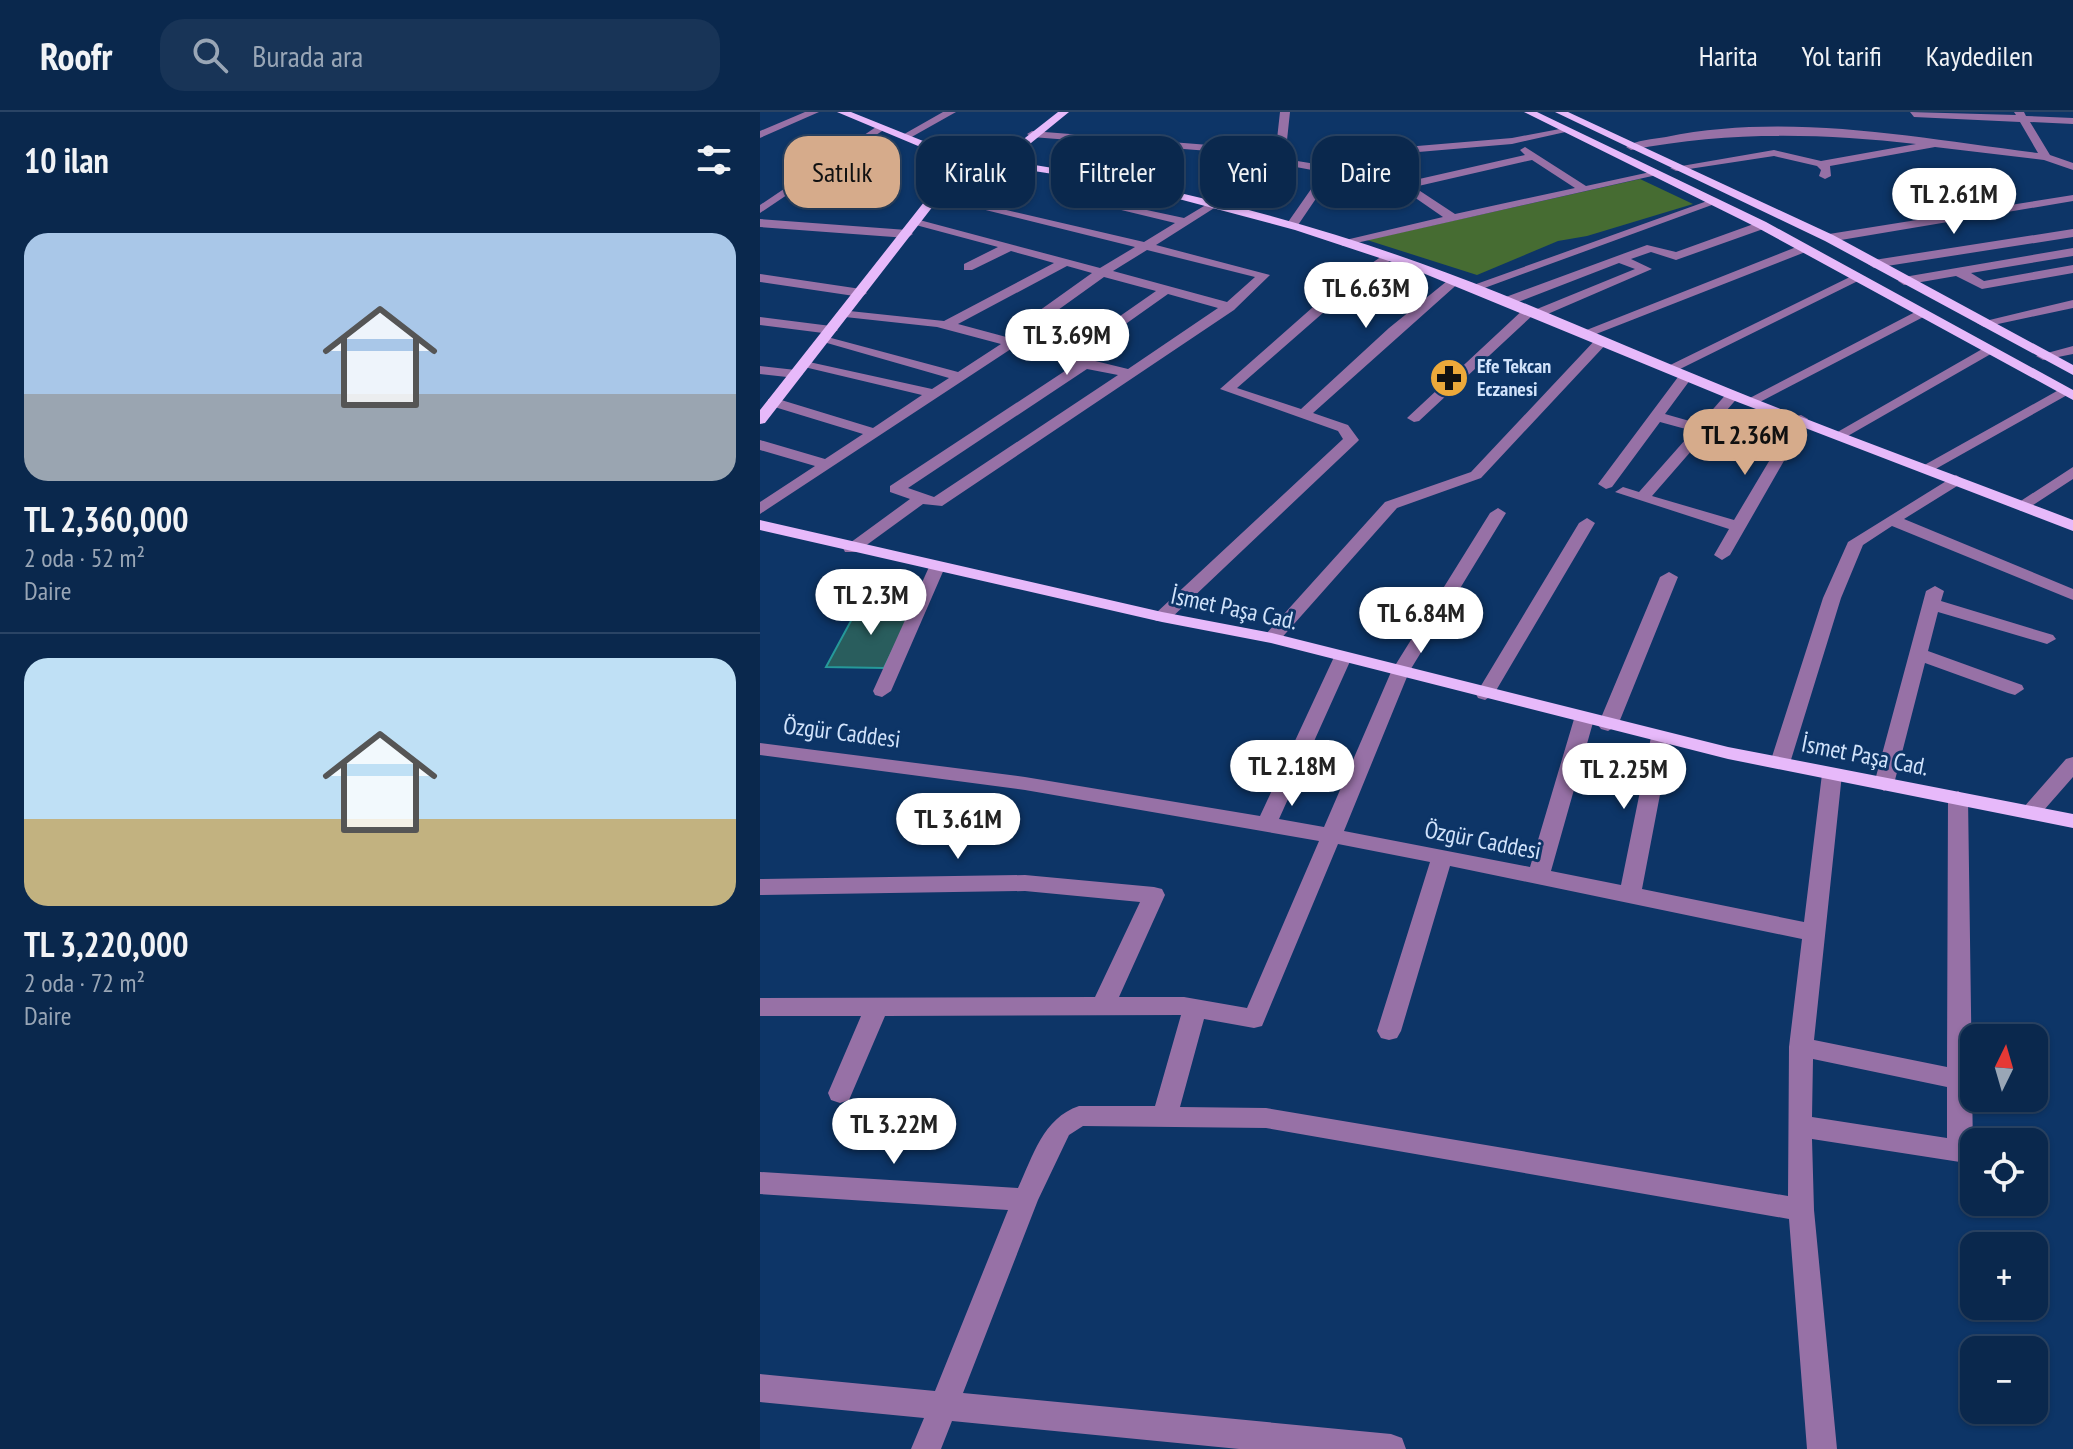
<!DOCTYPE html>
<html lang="tr">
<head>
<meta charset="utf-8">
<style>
	:root { --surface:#0a284d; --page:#183457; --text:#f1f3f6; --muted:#99a6b6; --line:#2a4465; --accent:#d6ab8b }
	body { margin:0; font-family:"PT Sans Narrow",sans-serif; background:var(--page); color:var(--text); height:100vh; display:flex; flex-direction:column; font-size:30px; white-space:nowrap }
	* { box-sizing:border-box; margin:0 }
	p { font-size:26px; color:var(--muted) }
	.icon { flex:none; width:44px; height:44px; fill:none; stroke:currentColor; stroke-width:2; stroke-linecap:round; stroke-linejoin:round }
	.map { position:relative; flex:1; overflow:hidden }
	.panel { display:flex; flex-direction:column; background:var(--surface); width:760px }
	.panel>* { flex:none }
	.hud { position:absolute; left:24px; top:24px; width:760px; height:72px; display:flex; gap:16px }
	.needle { width:52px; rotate:5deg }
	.buttons { position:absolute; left:1200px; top:912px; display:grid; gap:16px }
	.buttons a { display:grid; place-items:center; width:88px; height:88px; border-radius:16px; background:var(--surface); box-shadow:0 2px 6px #0004,0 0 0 2px var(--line); font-size:40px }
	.price { position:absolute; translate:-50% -68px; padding:0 18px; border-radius:28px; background:#fff; color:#222; font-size:26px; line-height:52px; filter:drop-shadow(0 2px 4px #0008) }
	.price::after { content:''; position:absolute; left:50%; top:48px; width:24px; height:18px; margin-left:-12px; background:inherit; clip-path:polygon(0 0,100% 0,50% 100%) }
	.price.selected { background:var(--accent); color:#111 }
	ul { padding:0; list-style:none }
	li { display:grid; align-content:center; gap:16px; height:424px; padding:0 24px }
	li+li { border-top:2px solid var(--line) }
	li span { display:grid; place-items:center; height:248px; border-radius:24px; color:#555 }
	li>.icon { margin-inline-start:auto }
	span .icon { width:144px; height:144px; fill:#fffc; stroke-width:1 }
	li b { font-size:34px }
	h2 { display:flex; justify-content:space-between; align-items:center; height:96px; padding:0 24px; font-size:34px }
	.tag { padding:0 28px; border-radius:24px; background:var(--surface); box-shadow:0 2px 6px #0004,0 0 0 2px var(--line); font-size:28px; line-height:72px }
	.tag.selected { background:var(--accent); color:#111 }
	header { display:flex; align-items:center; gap:48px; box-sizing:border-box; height:112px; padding:0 40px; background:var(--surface); border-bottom:2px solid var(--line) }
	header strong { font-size:38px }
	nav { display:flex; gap:44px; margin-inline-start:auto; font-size:28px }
	.search { width:560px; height:72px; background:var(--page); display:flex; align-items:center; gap:20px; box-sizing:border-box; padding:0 28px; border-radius:24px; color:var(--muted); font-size:30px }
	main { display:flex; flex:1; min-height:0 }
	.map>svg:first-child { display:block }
	.green { fill:#466c32 }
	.building { fill:#295d5d; stroke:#26999a; stroke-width:2 }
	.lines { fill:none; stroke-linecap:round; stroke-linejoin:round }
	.minor { fill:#9771a6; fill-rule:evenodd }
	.major { fill:#e7b9fa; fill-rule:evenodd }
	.labels { text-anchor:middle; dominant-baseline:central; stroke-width:6; stroke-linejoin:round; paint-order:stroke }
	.far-poi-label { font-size:20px; font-weight:bold; fill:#d1e3fb; stroke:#0d3567; text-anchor:start }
	.street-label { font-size:24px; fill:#d1e3fb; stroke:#0d3567 }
</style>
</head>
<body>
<header>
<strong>Roofr</strong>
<div class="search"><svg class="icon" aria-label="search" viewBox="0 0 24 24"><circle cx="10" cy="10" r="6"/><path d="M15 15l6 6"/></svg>Burada ara</div>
<nav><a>Harita</a><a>Yol tarifi</a><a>Kaydedilen</a></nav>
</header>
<main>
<section class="panel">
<h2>10 ilan<svg class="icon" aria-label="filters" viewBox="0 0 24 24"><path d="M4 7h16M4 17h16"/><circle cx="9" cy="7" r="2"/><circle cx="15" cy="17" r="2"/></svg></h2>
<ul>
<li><span style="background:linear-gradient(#a9c7e8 65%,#9aa5b1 0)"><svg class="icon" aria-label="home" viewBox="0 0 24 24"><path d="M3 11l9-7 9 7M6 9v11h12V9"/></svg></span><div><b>TL 2,360,000</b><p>2 oda · 52 m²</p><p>Daire</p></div></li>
<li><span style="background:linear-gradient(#bfe0f5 65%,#c2b280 0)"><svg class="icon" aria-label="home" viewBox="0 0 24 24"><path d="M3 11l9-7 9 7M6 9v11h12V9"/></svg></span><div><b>TL 3,220,000</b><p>2 oda · 72 m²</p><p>Daire</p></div></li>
</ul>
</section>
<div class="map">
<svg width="1313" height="1337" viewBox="0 0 1313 1337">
	<rect width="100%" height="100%" fill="#0d3567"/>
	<!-- green -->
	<path class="green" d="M 880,67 L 933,92 L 827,124 L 798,129 L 717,163 L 607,128 Z"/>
	<!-- building -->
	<path class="building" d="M 99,494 L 155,495 L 124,556 L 66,555 Z"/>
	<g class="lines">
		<!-- minor -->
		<path class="minor" d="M 45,0 L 59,0 L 0,26 L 0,19 Z
			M 183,0 L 196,0 L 148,27 L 139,25 Z
			M 520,0 L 530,0 L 525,47 L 568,54 L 598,39 L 752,26 L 805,16 L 810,19 L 752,32 L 600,45 L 581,53 L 574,60 L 536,116 L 532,117 L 526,113 L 563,60 L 449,39 L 272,25 L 267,22 L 272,19 L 449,33 L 515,45 Z
			M 1150,0 L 1256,3 L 1254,0 L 1264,0 L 1266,4 L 1313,6 L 1313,12 L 1270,10 L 1290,43 L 1313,51 L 1313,58 L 1284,48 L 1175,35 L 1070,54 L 1071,64 L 1065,67 L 1059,64 L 1061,58 L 1057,54 L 1014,44 L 916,59 L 910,56 L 1014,38 L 1061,49 L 1156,32 C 1060,21 967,19 871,38 L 866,35 C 876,28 893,27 906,25 C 1028,0 1157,26 1278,41 L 1260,10 L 1154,5 Z
			M 116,15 L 125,17 L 0,101 L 0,93 Z
			M 765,35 L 826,74 L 895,59 L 901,62 L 583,134 L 577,130 L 683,105 L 644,78 L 646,70 L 765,43 L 760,38 ZM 772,48 L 815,76 L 695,102 L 654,75 Z
			M 360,68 L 364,69 L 364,73 L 340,88 L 424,106 L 449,91 L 459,93 L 396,133 L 510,163 L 474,198 L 182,394 L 163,392 L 97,440 L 85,440 L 83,436 L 150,387 L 130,380 L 130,374 L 314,253 L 257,233 L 0,402 L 0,390 L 55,354 L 0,338 L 0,328 L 65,347 L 103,322 L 8,293 L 8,287 L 18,287 L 113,316 L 162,283 L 40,254 L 40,248 L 172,277 L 189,266 L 60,229 L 60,223 L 198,260 L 241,232 L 177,215 L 85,205 L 80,204 L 80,198 L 184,209 L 294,151 L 251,139 L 212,158 L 204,158 L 204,152 L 238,135 L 152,112 L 152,106 L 340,156 L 375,135 L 173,85 L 173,81 L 384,130 L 415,111 L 324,89 ZM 387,138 L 495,165 L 467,190 L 353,159 ZM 307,154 L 332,161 L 276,201 L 276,207 L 284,209 L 250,226 L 198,212 ZM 344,165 L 396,179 L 307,241 L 268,228 L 300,212 L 300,206 L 291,203 ZM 408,182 L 458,196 L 368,257 L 319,245 ZM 327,257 L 358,263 L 174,385 L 148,376 Z
			M 1313,83 L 1313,89 L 1069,130 L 1063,126 L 1069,122 Z
			M 950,88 L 960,90 L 719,178 L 708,175 Z
			M 0,107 L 147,118 L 153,122 L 147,126 L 0,115 Z
			M 1002,109 L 1008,113 L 1006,116 L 916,148 L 891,140 L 871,147 L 892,157 L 783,204 L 773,203 L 659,309 L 654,310 L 647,306 L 766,195 L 777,197 L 875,157 L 859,151 L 753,192 L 743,192 L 743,186 L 887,133 L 916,140 Z
			M 1313,117 L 1313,125 L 1114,156 L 1108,152 L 1114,148 Z
			M 1044,132 L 1050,136 L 1048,139 L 831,224 L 819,221 Z
			M 1313,136 L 1313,144 L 1211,161 L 1224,169 L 1313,153 L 1313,161 L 1222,177 L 1196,164 L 1144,173 L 1138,169 L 1144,165 Z
			M 625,142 L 635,145 L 580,186 L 477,276 L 541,297 L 629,216 L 692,165 L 702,168 L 553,301 L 588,313 L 599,328 L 596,331 L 408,509 L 396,509 L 393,505 L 396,501 L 583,327 L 578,319 L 460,277 L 570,180 Z
			M 0,162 L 101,177 L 107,181 L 101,185 L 0,170 Z
			M 1096,162 L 1106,165 L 914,260 L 902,257 Z
			M 1313,188 L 1313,196 L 1224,215 L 1217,211 Z
			M 1159,198 L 1171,201 L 996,292 L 984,289 Z
			M 0,205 L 71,214 L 78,218 L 71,222 L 0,213 Z
			M 837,226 L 849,229 L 721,366 L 637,396 L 518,530 L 506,530 L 503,526 L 506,522 L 625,390 L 711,360 Z
			M 1313,234 L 1313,242 L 1283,248 L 1276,244 Z
			M 1224,236 L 1236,239 L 1086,325 L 1081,326 L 1074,322 Z
			M 0,254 L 36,258 L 43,262 L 36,266 L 0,262 Z
			M 921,261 L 933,264 L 905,302 L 940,312 L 968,280 L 980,283 L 892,384 L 974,408 L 1036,304 L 1041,303 L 1048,307 L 970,443 L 962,448 L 954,443 L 969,417 L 855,380 L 863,375 L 879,380 L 933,319 L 900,310 L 852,375 L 846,377 L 838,372 Z
			M 1304,275 L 1311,279 L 1309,282 L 1172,359 L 1162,359 L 1159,356 Z
			M 1313,355 L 1313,367 L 1267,397 L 1261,399 L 1253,394 Z
			M 1196,363 L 1204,368 L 1202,371 L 1144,407 L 1313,477 L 1313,488 L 1132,414 L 1103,433 L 1081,486 L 1030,651 L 1027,656 L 1013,656 L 1010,651 L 1063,486 L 1088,430 Z
			M 738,396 L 746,401 L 649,560 L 584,719 L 770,755 L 814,607 L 824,601 L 834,607 L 791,759 L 861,773 L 891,625 L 901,619 L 911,625 L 882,777 L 1044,810 L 1062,662 L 1065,657 L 1079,657 L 1082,662 L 1054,928 L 1187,955 L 1188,686 L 1198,679 L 1208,686 L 1213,1039 L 1209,1047 L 1200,1050 L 1052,1027 L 1054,1098 L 1077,1337 L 1047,1337 L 1029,1107 L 506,1016 L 323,1014 L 309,1023 L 278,1088 L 203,1281 L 631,1322 L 642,1326 L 646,1337 L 479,1337 L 192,1309 L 181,1337 L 151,1337 L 164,1306 L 0,1290 L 0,1262 L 175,1279 L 248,1098 L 0,1082 L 0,1060 L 258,1076 C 273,1044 283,1006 319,994 L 395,994 L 421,903 L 125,904 L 89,988 L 80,991 L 71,988 L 68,981 L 101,904 L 0,904 L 0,886 L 335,885 L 380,790 L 265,779 L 0,783 L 0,767 L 265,763 L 394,775 L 402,777 L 405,783 L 359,885 L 424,885 L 487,896 L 559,729 L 265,678 L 0,643 L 0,631 L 265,665 L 500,704 L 574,545 L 583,539 L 592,545 L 519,707 L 564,715 L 631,560 L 730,401 ZM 578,732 L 670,750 L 617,919 L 621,926 L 629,928 L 637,926 L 641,919 L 690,754 L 1042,827 L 1029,935 L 1028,1084 L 506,996 L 420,995 L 444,907 L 494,916 L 502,914 ZM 1053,947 L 1187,975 L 1187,1026 L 1052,1005 Z
			M 827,406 L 835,411 L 734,582 L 725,588 L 718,586 L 716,582 L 819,411 Z
			M 177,450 L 185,455 L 131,579 L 122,585 L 115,583 L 113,579 L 169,455 Z
			M 909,460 L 918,465 L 858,613 L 848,619 L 841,617 L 838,613 L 900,465 Z
			M 1175,474 L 1184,479 L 1181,489 L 1293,523 L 1296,527 L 1287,532 L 1178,500 L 1168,539 L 1262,573 L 1264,577 L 1255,583 L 1248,581 L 1165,551 L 1134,672 L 1124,679 L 1114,672 L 1166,479 Z
			M 1313,645 L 1313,665 L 1277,706 L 1263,706 L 1260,701 L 1263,696 L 1306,647 Z"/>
		<!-- major -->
		<path class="major" d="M 77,0 L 91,0 L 188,39 L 238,47 L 298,0 L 309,0 L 249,49 C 389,70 526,103 660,151 C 764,188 865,235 968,276 C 1082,322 1198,364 1313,408 L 1313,419 L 962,284 L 653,157 L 535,118 L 415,86 L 345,70 L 208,49 L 5,311 L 0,312 L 0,298 L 198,47 L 182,44 Z
			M 764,0 L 777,0 L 1006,110 L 1313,278 L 1313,288 L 998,116 Z
			M 795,0 L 808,0 L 1073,123 L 1313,253 L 1313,263 L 1065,129 Z
			M 0,408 L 402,500 L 512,521 L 968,635 L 1313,702 L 1313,716 L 968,647 L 511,531 L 402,510 L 0,418 Z"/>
	</g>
	<!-- icons -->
	<defs>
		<symbol id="pharmacy-disc" viewBox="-11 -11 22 22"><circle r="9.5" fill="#eca93a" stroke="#0d3567"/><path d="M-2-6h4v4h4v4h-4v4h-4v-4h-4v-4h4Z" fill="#111"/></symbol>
	</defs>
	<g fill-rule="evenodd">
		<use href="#pharmacy-disc" x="667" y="244" width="44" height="44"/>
	</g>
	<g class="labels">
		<!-- far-poi labels -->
		<g class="far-poi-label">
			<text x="717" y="254">Efe Tekcan<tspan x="717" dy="23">Eczanesi</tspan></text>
		</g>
		<!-- street labels -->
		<g class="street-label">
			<text transform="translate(474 496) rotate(12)">İsmet Paşa Cad.</text>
			<text transform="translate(82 620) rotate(7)">Özgür Caddesi</text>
			<text transform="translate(1105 643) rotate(11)">İsmet Paşa Cad.</text>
			<text transform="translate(723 728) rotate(11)">Özgür Caddesi</text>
		</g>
	</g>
</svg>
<div class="buttons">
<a><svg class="needle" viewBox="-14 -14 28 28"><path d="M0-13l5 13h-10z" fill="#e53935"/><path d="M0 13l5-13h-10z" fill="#99a6b6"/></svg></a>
<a><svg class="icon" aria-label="locate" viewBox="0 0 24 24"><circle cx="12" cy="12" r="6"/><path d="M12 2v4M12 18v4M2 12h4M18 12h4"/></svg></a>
<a>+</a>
<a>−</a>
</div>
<b class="price" style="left:1194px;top:124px">TL 2.61M</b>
<b class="price" style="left:606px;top:218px">TL 6.63M</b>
<b class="price" style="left:307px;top:265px">TL 3.69M</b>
<b class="price selected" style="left:985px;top:365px">TL 2.36M</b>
<b class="price" style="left:111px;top:525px">TL 2.3M</b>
<b class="price" style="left:661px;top:543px">TL 6.84M</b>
<b class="price" style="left:532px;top:696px">TL 2.18M</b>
<b class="price" style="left:864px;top:699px">TL 2.25M</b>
<b class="price" style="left:198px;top:749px">TL 3.61M</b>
<b class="price" style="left:134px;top:1054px">TL 3.22M</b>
<div class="hud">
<a class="tag selected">Satılık</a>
<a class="tag">Kiralık</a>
<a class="tag">Filtreler</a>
<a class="tag">Yeni</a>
<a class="tag">Daire</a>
</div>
</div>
</main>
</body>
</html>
